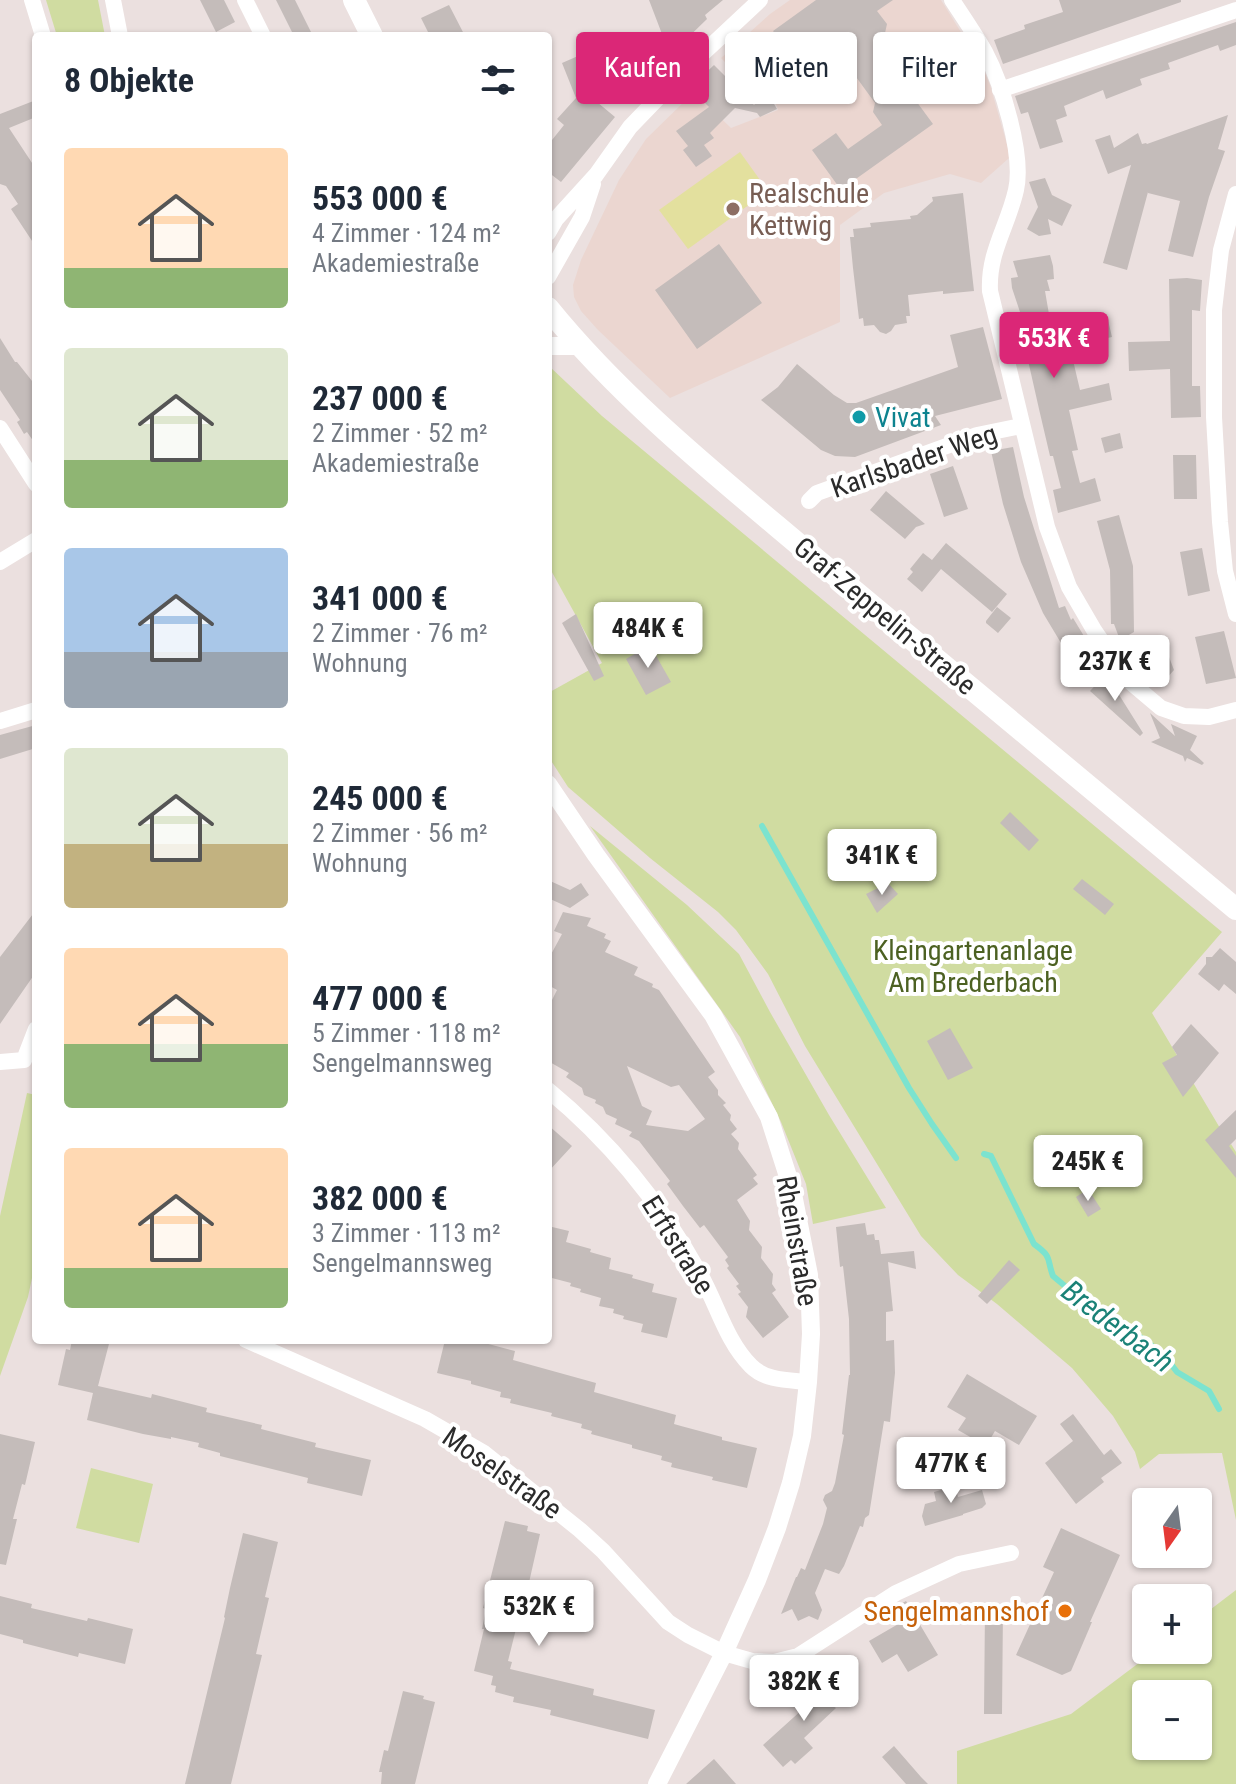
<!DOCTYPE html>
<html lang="de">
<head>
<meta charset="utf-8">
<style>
	:root { --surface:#fff; --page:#f6f6f7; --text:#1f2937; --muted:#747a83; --accent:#db2777 }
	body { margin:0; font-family:"Roboto Condensed",sans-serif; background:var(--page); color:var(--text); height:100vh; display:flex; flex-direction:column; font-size:30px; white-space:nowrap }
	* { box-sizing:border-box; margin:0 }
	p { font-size:26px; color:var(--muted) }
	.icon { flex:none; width:44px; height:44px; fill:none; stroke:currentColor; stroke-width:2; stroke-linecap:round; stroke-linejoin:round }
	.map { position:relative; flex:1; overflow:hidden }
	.details { position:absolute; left:32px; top:32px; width:520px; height:1312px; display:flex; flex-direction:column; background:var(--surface); border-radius:8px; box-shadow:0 2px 6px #0004 }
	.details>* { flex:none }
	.guide { position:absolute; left:576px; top:32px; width:540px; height:72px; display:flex; gap:16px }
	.needle { width:52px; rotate:194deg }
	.fabs { position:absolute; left:1132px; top:1488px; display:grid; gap:16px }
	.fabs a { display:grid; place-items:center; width:80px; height:80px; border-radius:8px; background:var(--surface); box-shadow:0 2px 6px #0004; font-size:40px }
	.price { position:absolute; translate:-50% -68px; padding:0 18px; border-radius:8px; background:#fff; color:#222; font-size:26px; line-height:52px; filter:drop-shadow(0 2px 4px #0008) }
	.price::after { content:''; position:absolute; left:50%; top:48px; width:24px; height:18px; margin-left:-12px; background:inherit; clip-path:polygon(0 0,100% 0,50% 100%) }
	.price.on { background:var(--accent); color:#fff }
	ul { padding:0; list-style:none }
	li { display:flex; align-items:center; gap:24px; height:200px; padding:0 32px }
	li span { display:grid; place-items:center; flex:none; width:224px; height:160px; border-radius:8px; color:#555 }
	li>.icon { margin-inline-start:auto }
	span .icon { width:96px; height:96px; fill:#fffc; stroke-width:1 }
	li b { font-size:34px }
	h2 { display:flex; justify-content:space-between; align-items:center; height:96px; padding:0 32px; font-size:34px }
	.tag { padding:0 28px; border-radius:8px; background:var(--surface); box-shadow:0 2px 6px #0004; font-size:28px; line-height:72px }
	.tag.on { background:var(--accent); color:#fff }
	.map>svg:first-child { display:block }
	.education { fill:#ebd6d0 }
	.green { fill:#d0dca1; fill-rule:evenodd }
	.pitch { fill:#e3e09e }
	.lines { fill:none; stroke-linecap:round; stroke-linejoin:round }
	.stream { stroke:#7ce3cf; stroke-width:6 }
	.building { fill:#c4bcba; fill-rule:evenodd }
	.minor { stroke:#fff; stroke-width:16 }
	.tertiary { stroke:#fff; stroke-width:18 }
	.secondary { stroke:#fff; stroke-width:22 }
	.education-dot { fill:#8d6e63; stroke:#fff; stroke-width:3 }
	.culture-dot { fill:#0f9aa8; stroke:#fff; stroke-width:3 }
	.food-dot { fill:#e8710a; stroke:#fff; stroke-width:3 }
	.labels { text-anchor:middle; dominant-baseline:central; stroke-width:8; stroke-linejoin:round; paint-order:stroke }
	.education-label { font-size:28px; fill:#785e54; stroke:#fff; text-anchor:start }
	.culture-label { font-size:28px; fill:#0d838f; stroke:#fff; text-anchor:start }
	.street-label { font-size:28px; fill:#2b2b2b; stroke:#fff }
	.park-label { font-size:28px; fill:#4c6122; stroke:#fff }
	.food-label { font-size:28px; fill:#c56008; stroke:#fff; text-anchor:end }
	.water-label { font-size:30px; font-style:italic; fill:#1a8277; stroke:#fff }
</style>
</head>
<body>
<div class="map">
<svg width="1236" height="1784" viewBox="0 0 1236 1784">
	<rect width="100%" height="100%" fill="#ebe0df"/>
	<!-- education -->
	<path class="education" d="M 790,0 L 941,0 L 982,66 L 990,85 L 1008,148 L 1009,158 L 981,183 L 950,174 L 884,193 L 840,225 L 840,322 L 670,398 L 598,330 L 581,311 L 574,297 L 573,285 L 581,260 L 619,180 L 646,139 L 690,96 L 690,88 L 731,128 L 778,110 L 766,76 L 745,83 L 721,58 L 770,14 Z"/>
	<!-- green -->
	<path class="green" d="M 46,0 L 98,0 L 105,36 L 57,36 Z
		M 549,366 L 602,416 L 1222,932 L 1152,1013 L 1230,1145 L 1231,1144 L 1236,1152 L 1236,1520 L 1222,1453 L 1159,1454 L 1140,1469 L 1135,1452 L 1113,1416 L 1072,1368 L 997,1304 L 958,1275 L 921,1236 L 805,1046 L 768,974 L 736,930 L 718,912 L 650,858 L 568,787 L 548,756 L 548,693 L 602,663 L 548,565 Z
		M 590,826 L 687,905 L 739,954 L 770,1012 L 829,1115 L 886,1208 L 813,1224 L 806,1184 L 781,1122 L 740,1037 Z
		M 27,1093 L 36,1095 L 36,1259 L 28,1297 L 0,1376 L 0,1216 Z
		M 91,1468 L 153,1484 L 139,1543 L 76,1528 Z
		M 1236,1590 L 1236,1784 L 957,1784 L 957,1751 L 1071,1714 L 1156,1650 L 1198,1650 L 1198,1619 ZM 1198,1694 L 1198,1746 L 1146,1746 L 1146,1694 Z"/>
	<!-- pitch -->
	<path class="pitch" d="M 740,152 L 768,191 L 688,249 L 659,210 Z"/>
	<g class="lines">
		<!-- stream -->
		<path class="stream" d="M 762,826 L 909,1088 L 932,1124 L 956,1158
			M 984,1154 L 991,1156 L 1034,1244 C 1053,1258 1046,1257 1053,1276 L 1096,1312 L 1117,1320 L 1164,1355 L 1177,1372 L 1209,1391 L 1219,1409"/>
	</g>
	<!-- building -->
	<path class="building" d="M 200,0 L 224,0 L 235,22 L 216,32 Z
		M 276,0 L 295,0 L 313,36 L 294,36 Z
		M 649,0 L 723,0 L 705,15 L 707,19 L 670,55 Z
		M 816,0 L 893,0 L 877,11 L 887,24 L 885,33 L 920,82 L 908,90 L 933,124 L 853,181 L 849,201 L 812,150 L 836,133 L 848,149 L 882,125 L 873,112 L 875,103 L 825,34 L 793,58 L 773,31 Z
		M 1059,0 L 1181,0 L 1181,2 L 1003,64 L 994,40 L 1025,29 L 1024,25 L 1063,12 Z
		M 449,5 L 465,36 L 430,36 L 421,18 Z
		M 1236,22 L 1236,45 L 1220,51 L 1218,45 L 1168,63 L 1170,69 L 1140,79 L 1142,85 L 1106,99 L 1103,90 L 1064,106 L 1067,116 L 1056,120 L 1063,142 L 1040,149 L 1028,112 L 1021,114 L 1015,96 Z
		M 633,41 L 645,70 L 618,81 L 622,92 L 597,102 L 615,117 L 561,182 L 548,172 L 548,145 L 564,125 L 557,119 L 576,98 L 562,63 L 578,56 L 583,67 L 605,53 Z
		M 714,65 L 754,105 L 767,92 L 777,109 L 760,117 L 757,113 L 735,108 L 710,133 L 714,138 L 704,145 L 712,156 L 696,167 L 683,150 L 688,146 L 676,131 L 709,107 L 690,88 Z
		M 36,100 L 36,117 L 9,128 L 36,169 L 36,247 L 11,209 L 18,204 L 6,186 L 0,184 L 0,114 Z
		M 1228,115 L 1218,149 L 1225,151 L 1209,197 L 1193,257 L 1168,251 L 1180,201 L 1148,193 L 1148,192 L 1127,270 L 1103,263 L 1131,165 L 1108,174 L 1095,140 L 1110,135 L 1114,148 L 1138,133 L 1142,144 L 1146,143 L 1147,144 Z
		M 1045,178 L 1052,195 L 1072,205 L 1062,226 L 1048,219 L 1051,234 L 1039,236 L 1027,229 L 1038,207 L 1029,182 Z
		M 963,193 L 974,291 L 943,294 L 943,291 L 908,295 L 910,316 L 906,316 L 907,323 L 895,325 L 891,331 L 886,334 L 880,332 L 874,325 L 864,326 L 863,318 L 859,319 L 853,268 L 850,237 L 854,237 L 853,229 L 871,227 L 870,223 L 911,219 L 910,216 L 917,215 L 933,201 L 932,197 Z
		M 719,244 L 762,303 L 697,349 L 655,290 Z
		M 1050,255 L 1053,266 L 1054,279 L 1047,280 L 1050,291 L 1045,291 L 1051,326 L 1061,323 L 1065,341 L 1071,339 L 1075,356 L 1072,356 L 1080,390 L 1109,383 L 1112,400 L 1069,410 L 1078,450 L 1072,451 L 1080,483 L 1095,478 L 1101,501 L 1058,513 L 1053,490 L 1061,488 L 1053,456 L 1050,456 L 1039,409 L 1018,316 L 1021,315 L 1012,288 L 1011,278 L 1018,277 L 1013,261 Z
		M 1187,278 L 1202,280 L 1200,311 L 1192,310 L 1192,386 L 1200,386 L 1201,417 L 1171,418 L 1170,369 L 1129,371 L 1128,342 L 1170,341 L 1169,279 Z
		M 1108,320 L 1112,337 L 1098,340 L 1094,323 Z
		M 983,327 L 1002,399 L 935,416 L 941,425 L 855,457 L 835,456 L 821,450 L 761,400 L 778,387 L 797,364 L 834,395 L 847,403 L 856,403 L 958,367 L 950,335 Z
		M 0,338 L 15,362 L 17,362 L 36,386 L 36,445 L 27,432 L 24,434 L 17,422 L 20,420 L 0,390 Z
		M 1120,433 L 1123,448 L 1105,453 L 1101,438 Z
		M 1013,447 L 1024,497 L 1059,608 L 1065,606 L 1071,620 L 1073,618 L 1096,656 L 1076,668 L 1043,613 L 1021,562 L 1003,504 L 991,451 Z
		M 1173,455 L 1196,455 L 1197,499 L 1174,499 Z
		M 953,466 L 968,509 L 944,517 L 930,474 Z
		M 886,491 L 925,524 L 916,527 L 905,539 L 870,510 Z
		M 1119,515 L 1133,566 L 1134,632 L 1120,640 L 1114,624 L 1111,624 L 1110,570 L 1097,521 Z
		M 946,543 L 1007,594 L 992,612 L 941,569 L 922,592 L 907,579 L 913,572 L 910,569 L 923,553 L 932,560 Z
		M 1202,548 L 1210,591 L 1188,596 L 1180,552 Z
		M 997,607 L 1011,618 L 998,633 L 986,623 L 986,621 Z
		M 576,614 L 604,676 L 594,681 L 562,623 Z
		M 1224,631 L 1236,678 L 1206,684 L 1195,637 Z
		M 1163,641 L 1174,670 L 1166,679 L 1155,683 L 1142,649 Z
		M 650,645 L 671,682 L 646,695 L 626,659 Z
		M 1106,674 L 1143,733 L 1140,736 L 1090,691 Z
		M 1150,713 L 1175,736 L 1171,724 L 1197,736 L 1190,750 L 1204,763 L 1202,765 L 1187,758 L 1185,762 L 1183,756 L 1151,742 L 1160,738 Z
		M 36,725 L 36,748 L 0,759 L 0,735 Z
		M 1010,812 L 1039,840 L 1029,851 L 1000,823 Z
		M 1082,879 L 1114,904 L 1105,915 L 1073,889 Z
		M 548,880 L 570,890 L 581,883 L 589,895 L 570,908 L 548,898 Z
		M 888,883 L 898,894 L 877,913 L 866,894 Z
		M 36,910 L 36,972 L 0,1024 L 0,957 Z
		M 563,912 L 591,918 L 587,926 L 606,934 L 604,938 L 611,941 L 605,952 L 638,967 L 634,975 L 653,984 L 652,987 L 659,990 L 715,1072 L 708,1077 L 718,1090 L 718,1095 L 726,1103 L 723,1105 L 731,1115 L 730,1120 L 737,1129 L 731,1134 L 739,1143 L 738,1149 L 757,1175 L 753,1178 L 758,1184 L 737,1200 L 750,1221 L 749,1230 L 762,1247 L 761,1258 L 773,1274 L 772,1284 L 776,1290 L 772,1293 L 789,1317 L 763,1338 L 746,1317 L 748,1307 L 738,1294 L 741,1292 L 736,1286 L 739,1284 L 727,1268 L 729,1266 L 725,1260 L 728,1257 L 704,1225 L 700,1228 L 683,1206 L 667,1184 L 670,1181 L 639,1141 L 629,1136 L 632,1132 L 615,1124 L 617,1119 L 606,1114 L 603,1107 L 595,1103 L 596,1100 L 584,1095 L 582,1088 L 566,1077 L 569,1073 L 548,1061 L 548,1008 L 557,990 L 548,985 L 548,960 L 562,934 L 554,931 ZM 627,1066 L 671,1087 L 679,1085 L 705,1119 L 688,1131 L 646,1125 L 652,1111 L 642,1106 Z
		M 1220,948 L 1236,962 L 1236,994 L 1224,984 L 1219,991 L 1198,974 L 1206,964 L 1206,957 L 1212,957 Z
		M 1191,1024 L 1219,1053 L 1183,1097 L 1162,1063 L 1177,1055 L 1172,1047 Z
		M 950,1028 L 973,1068 L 948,1080 L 927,1041 Z
		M 1236,1110 L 1236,1139 L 1229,1146 L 1236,1156 L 1236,1178 L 1205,1140 Z
		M 548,1125 L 572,1146 L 548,1172 Z
		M 1088,1189 L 1101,1209 L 1088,1217 L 1076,1197 Z
		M 865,1223 L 867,1235 L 874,1234 L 875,1240 L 879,1240 L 881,1254 L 914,1251 L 916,1269 L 888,1262 L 893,1311 L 886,1312 L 886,1341 L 894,1340 L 895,1373 L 890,1422 L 884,1421 L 869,1515 L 865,1518 L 863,1527 L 860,1526 L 844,1566 L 839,1574 L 825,1569 L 815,1593 L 822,1610 L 818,1620 L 809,1616 L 798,1621 L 792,1609 L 781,1614 L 796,1577 L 797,1577 L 801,1568 L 805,1570 L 823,1524 L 827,1508 L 823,1500 L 825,1495 L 832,1491 L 835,1483 L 844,1435 L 842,1434 L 849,1375 L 850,1375 L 849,1319 L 843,1266 L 840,1267 L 836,1227 Z
		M 548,1226 L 569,1231 L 566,1242 L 591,1249 L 590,1252 L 611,1258 L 609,1269 L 633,1275 L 632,1278 L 654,1284 L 652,1292 L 677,1298 L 667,1338 L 641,1332 L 643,1324 L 623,1319 L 624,1316 L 613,1313 L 614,1309 L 599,1306 L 601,1298 L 580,1292 L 581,1289 L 570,1286 L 571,1283 L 548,1277 Z
		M 1009,1260 L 1020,1270 L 987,1304 L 978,1296 Z
		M 72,1340 L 110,1340 L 98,1386 L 151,1398 L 152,1394 L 207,1408 L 206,1412 L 262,1425 L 261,1429 L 316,1443 L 315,1447 L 371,1460 L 362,1496 L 307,1483 L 308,1478 L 220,1456 L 220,1453 L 198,1447 L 199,1443 L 171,1437 L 171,1439 L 143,1434 L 87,1420 L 93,1393 L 58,1385 L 66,1349 L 70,1350 Z
		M 445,1340 L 481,1340 L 481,1342 L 515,1351 L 513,1360 L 596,1383 L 594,1392 L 676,1415 L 674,1424 L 681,1426 L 722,1437 L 722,1440 L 757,1448 L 747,1488 L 712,1480 L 713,1477 L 671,1467 L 672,1463 L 661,1460 L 662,1456 L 632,1448 L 632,1445 L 591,1434 L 592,1431 L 581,1428 L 582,1424 L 551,1416 L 552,1413 L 510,1403 L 511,1399 L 500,1397 L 501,1392 L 471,1384 L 471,1381 L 437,1373 Z
		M 967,1374 L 1037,1416 L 1019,1445 L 995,1431 L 986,1446 L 958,1430 L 966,1418 L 947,1407 Z
		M 1073,1414 L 1104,1455 L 1111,1449 L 1122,1463 L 1101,1478 L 1104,1482 L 1076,1504 L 1045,1463 L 1073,1441 L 1060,1424 Z
		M 0,1434 L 35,1442 L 25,1485 L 22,1484 L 13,1519 L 17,1519 L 6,1565 L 0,1564 Z
		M 955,1486 L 958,1497 L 982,1490 L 986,1504 L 982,1508 L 963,1514 L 963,1515 L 925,1526 L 922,1516 L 925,1504 L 936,1501 L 934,1492 Z
		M 505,1521 L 528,1526 L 527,1531 L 540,1534 L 523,1609 L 521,1609 L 508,1661 L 512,1662 L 510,1669 L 594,1689 L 593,1695 L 655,1710 L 648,1739 L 550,1715 L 551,1710 L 513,1702 L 514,1697 L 495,1692 L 496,1686 L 491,1685 L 493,1676 L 474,1671 L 484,1629 L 482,1629 L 486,1609 L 483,1608 Z
		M 1061,1528 L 1120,1555 L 1090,1622 L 1092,1622 L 1071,1671 L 1062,1675 L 1016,1655 L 1054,1572 L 1043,1567 Z
		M 243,1533 L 278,1542 L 265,1597 L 269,1598 L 256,1654 L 262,1655 L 231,1784 L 185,1784 L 225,1618 L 224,1617 L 230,1588 Z
		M 0,1596 L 32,1604 L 31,1608 L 87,1621 L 88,1618 L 133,1629 L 125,1664 L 79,1653 L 78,1657 L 23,1643 L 23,1640 L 0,1634 Z
		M 906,1601 L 938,1655 L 908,1672 L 897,1654 L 882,1663 L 869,1641 L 900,1623 L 892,1609 Z
		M 985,1607 L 1003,1607 L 1002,1714 L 984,1714 Z
		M 823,1676 L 843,1697 L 833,1706 L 836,1708 L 804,1738 L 813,1748 L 795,1764 L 791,1760 L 783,1767 L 763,1745 L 804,1708 L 797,1700 Z
		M 403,1691 L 424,1696 L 423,1699 L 435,1702 L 415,1784 L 381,1784 L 382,1772 L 379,1772 L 384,1750 L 388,1751 Z
		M 894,1746 L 921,1777 L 928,1784 L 906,1784 L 882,1757 Z
		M 714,1759 L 736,1784 L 686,1784 Z"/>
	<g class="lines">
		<!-- minor -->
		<path class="minor" d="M 32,0 L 43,36
			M 113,0 L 120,36
			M 245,0 L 263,36
			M 952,0 C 963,17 975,34 985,52 C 1002,84 1024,155 1016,190 C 1008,226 988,252 990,291 L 1047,527 L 1069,587 L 1094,630 L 1129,681 L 1161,708 L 1184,716 L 1209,717 L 1236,710
			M 1000,90 L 1236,10
			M 1236,194 L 1221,250 L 1214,310 L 1214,417 L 1220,522 L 1225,571 L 1236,614
			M 548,233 L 556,219 L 596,175 L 630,127 L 684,71 L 760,0
			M 548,277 L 582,217 L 593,184
			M 0,428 L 36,484
			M 809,501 L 817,493 L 977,435 L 1021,426
			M 0,562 L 36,540
			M 0,721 L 36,710
			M 0,1062 L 24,1060 L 36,1029
			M 548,1090 C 610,1141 661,1204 700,1274 C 717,1304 726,1341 751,1366 C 766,1381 788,1380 808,1382
			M 246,1340 L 425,1419 L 484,1453 L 580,1530 L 603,1551 L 668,1622 L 688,1635 L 724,1653 L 752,1661 L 774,1662 L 798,1656 L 896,1593 L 959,1564 L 1011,1553"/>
		<!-- tertiary -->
		<path class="tertiary" d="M 548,346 L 581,346
			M 548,784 L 596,855 L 713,1015 L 769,1117 L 792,1189 L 809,1275 L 811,1334 L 808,1382 L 802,1436 L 791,1483 L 777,1528 L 757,1580 L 724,1653 L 657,1784"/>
		<!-- secondary -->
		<path class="secondary" d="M 354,0 L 372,36
			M 548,308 C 625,403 724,481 817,560 C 956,677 1096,793 1236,909"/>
	</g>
	<!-- markers -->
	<circle class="education-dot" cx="733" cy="209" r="8"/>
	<circle class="culture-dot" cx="859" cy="417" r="8"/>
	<circle class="food-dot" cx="1065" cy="1611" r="8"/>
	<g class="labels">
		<!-- education labels -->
		<g class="education-label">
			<text x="749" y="193">Realschule<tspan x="749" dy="32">Kettwig</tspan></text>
		</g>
		<!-- culture labels -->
		<g class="culture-label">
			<text x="875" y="417">Vivat</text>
		</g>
		<!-- street labels -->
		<g class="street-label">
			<text transform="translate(914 461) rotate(-19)">Karlsbader Weg</text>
			<text transform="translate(885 616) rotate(40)">Graf-Zeppelin-Straße</text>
			<text transform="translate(797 1241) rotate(80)">Rheinstraße</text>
			<text transform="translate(678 1245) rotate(58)">Erftstraße</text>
			<text transform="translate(502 1473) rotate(35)">Moselstraße</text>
		</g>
		<!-- park labels -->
		<g class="park-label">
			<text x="973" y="950">Kleingartenanlage<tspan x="973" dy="32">Am Brederbach</tspan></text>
		</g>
		<!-- food labels -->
		<g class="food-label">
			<text x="1049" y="1611">Sengelmannshof</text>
		</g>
		<!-- water labels -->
		<g class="water-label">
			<text transform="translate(1118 1326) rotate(37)">Brederbach</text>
		</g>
	</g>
</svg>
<div class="fabs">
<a><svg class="needle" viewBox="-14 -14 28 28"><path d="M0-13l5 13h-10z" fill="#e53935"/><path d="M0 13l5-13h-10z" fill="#747a83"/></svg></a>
<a>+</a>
<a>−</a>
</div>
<b class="price on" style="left:1054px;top:380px">553K €</b>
<b class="price" style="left:648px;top:670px">484K €</b>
<b class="price" style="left:1115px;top:703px">237K €</b>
<b class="price" style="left:882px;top:897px">341K €</b>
<b class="price" style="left:1088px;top:1203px">245K €</b>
<b class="price" style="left:951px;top:1505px">477K €</b>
<b class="price" style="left:539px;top:1648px">532K €</b>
<b class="price" style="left:804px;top:1723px">382K €</b>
<div class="guide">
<a class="tag on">Kaufen</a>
<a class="tag">Mieten</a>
<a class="tag">Filter</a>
</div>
<section class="details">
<h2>8 Objekte<svg class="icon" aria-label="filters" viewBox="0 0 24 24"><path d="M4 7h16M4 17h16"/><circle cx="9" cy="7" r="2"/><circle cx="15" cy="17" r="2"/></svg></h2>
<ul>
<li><span style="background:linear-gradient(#ffd9b3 75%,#8fb573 0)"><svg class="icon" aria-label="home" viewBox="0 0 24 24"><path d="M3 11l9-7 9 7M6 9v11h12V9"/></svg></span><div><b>553 000 €</b><p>4 Zimmer · 124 m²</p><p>Akademiestraße</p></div></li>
<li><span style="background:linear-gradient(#dfe7d0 70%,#8fb573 0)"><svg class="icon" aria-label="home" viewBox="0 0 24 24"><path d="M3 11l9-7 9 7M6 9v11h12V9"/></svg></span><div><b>237 000 €</b><p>2 Zimmer · 52 m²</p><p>Akademiestraße</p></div></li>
<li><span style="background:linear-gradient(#a9c7e8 65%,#9aa5b1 0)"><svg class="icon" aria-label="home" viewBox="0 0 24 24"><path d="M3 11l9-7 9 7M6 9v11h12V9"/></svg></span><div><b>341 000 €</b><p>2 Zimmer · 76 m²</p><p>Wohnung</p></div></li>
<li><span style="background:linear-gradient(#dfe7d0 60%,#c2b280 0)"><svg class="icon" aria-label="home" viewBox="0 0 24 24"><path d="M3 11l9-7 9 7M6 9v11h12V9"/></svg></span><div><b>245 000 €</b><p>2 Zimmer · 56 m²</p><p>Wohnung</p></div></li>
<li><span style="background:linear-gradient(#ffd9b3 60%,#8fb573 0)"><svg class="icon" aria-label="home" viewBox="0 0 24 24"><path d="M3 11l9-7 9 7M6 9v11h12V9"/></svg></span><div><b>477 000 €</b><p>5 Zimmer · 118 m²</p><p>Sengelmannsweg</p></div></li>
<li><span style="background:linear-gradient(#ffd9b3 75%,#8fb573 0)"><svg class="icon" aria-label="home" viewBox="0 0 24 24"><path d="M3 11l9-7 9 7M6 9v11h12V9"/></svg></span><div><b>382 000 €</b><p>3 Zimmer · 113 m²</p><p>Sengelmannsweg</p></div></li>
</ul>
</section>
</div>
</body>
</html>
